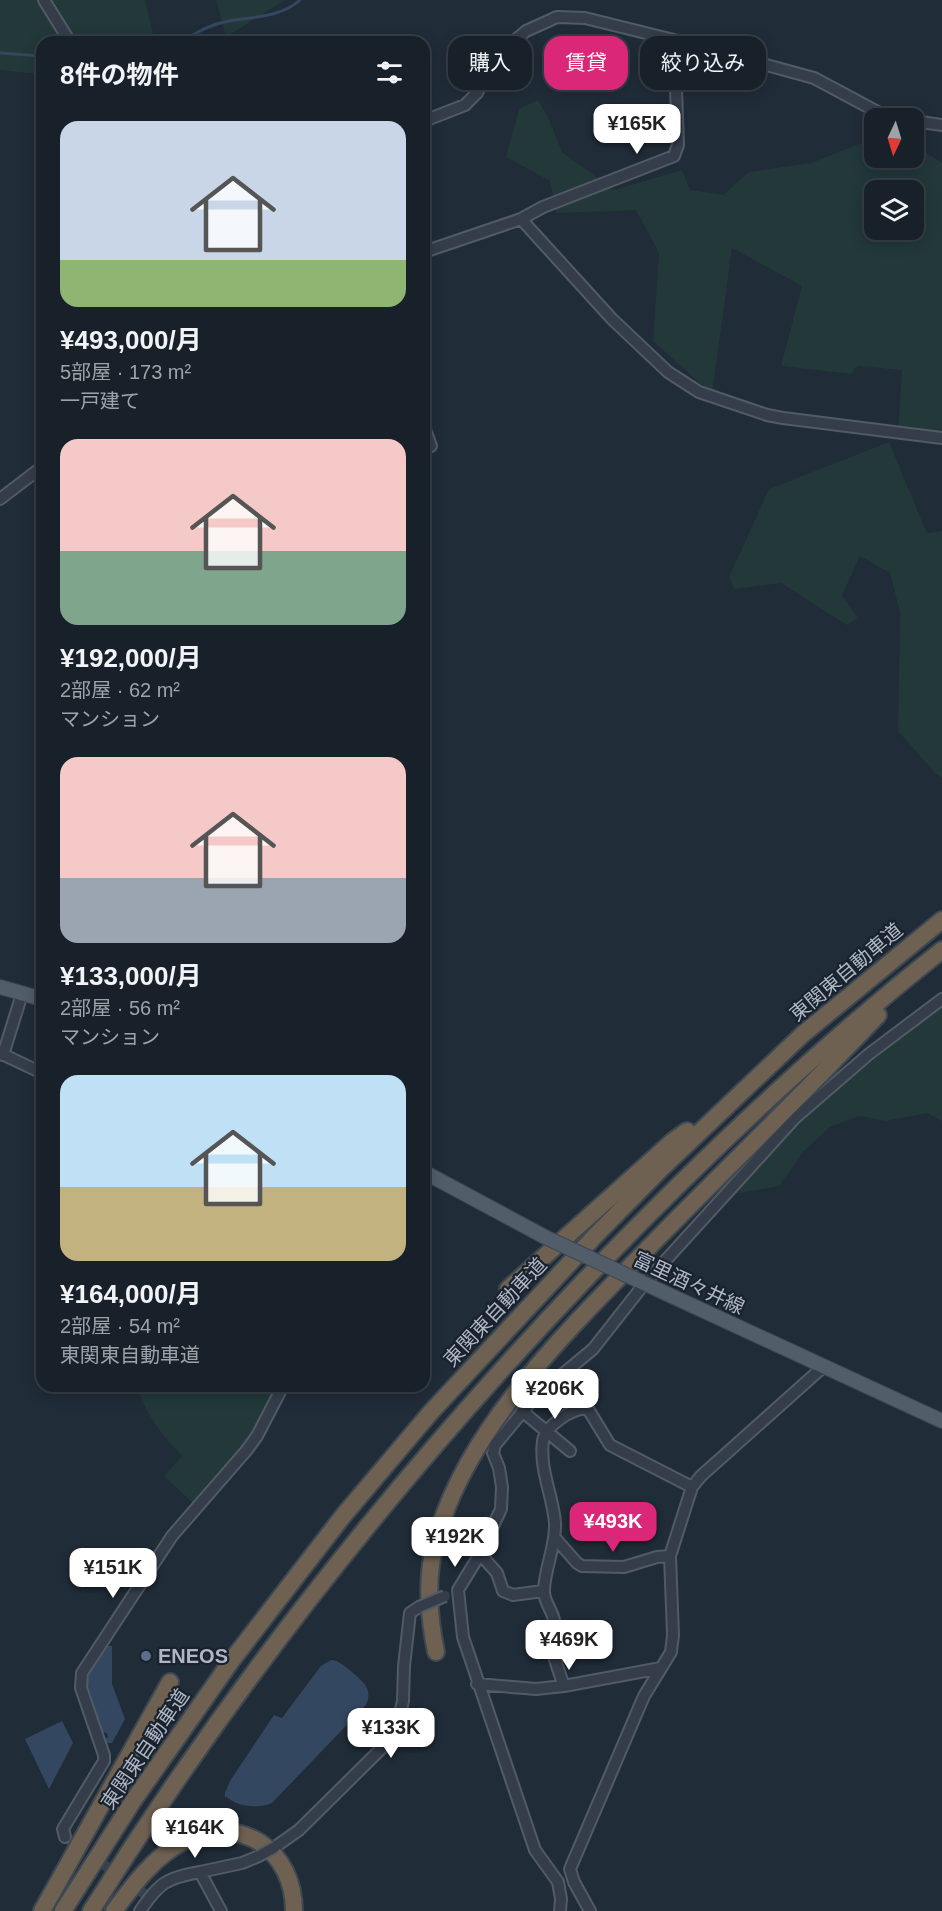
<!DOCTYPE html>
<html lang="ja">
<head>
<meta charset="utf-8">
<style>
	:root { --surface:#18212a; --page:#212932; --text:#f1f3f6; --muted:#9fa3a8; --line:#363e47; --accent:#db2777 }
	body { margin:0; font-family:Helvetica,"Noto Sans JP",sans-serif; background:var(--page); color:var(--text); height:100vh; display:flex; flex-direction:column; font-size:22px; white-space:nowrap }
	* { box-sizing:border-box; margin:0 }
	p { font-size:20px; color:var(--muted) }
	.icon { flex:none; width:33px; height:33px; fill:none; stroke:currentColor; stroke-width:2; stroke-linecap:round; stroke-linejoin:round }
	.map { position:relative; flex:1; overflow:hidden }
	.side { position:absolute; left:36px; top:36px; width:394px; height:1356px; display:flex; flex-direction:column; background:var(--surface); border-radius:18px; box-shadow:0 3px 15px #0003,0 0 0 2px var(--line) }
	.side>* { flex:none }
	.banner { position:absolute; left:448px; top:36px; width:404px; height:54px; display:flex; gap:12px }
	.needle { width:39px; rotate:184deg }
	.buttons { position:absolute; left:864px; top:108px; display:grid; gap:12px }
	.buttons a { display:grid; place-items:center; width:60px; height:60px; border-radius:12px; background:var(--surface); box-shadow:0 3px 15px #0003,0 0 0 2px var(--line); font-size:30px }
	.price { position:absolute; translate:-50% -51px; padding:0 14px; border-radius:12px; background:#fff; color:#222; font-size:20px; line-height:39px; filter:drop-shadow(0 2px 3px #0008) }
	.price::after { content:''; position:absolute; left:50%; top:36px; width:18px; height:14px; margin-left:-9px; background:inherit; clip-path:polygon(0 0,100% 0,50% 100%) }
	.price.active { background:var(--accent); color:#fff }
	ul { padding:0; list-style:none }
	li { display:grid; align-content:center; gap:12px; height:318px; padding:0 24px }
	li span { display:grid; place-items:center; height:186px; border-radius:18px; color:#555 }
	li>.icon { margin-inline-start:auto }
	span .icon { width:108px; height:108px; fill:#fffc; stroke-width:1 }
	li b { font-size:26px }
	h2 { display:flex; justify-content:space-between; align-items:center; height:72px; padding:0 24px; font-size:26px }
	.pill { padding:0 21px; border-radius:18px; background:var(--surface); box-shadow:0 3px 15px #0003,0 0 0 2px var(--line); font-size:21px; line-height:54px }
	.pill.active { background:var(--accent); color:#fff }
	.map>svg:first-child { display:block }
	.green { fill:#223839; fill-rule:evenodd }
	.water { fill:#334860 }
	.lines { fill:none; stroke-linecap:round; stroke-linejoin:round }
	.stream { stroke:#334860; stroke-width:3 }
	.minor-tunnel { stroke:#35414d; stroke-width:10; stroke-dasharray:10 5; stroke-linecap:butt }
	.minor-casing { stroke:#515b66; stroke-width:14 }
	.major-casing { stroke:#3d4652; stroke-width:16 }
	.highway-casing { stroke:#3e4853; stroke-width:20 }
	.minor { stroke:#343d49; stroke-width:10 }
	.major { stroke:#515d69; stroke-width:14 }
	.highway { stroke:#6f6151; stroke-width:16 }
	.minor-bridge-casing { stroke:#515b66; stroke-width:14; stroke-linecap:butt }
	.major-bridge-casing { stroke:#3d4652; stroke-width:16; stroke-linecap:butt }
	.minor-bridge { stroke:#343d49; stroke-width:10 }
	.major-bridge { stroke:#515d69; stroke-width:14 }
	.service-dot { fill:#5c6f8a; stroke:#19222d; stroke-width:2 }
	.labels { text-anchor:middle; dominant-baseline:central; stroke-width:4.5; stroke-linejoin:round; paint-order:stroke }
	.street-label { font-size:20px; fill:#aeb8c5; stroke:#19222d }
	.poi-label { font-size:20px; font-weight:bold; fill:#aeb8c5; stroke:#19222d; text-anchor:start }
</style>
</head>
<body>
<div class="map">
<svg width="942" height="1911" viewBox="0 0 942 1911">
	<rect width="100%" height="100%" fill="#202c38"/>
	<!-- green -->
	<path class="green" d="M 0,0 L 145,0 L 155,42 L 42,42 L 42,73 L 28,73 L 0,70 Z
		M 216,0 L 285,0 L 226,37 Z
		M 538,100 L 548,117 L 562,152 L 614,190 L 682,170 L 690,190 L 723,195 L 749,172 L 811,163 L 874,138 L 874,158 L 914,158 L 914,145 L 942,163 L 942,439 L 898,432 L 902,370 L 858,366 L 851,374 L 781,366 L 802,286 L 732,248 L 712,394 L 653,341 L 659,253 L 636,210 L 556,213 L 550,181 L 506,157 L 519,109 ZM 874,190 L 914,190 L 914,230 L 874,230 Z
		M 889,442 L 927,533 L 942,531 L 942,778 L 936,774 L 898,731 L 900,612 L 890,573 L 860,556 L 842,595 L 858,618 L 847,625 L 781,583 L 734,589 L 729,577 L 769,489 Z
		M 942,995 L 942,1121 L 927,1113 L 886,1121 L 859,1116 L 830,1127 L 804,1151 L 779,1186 L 723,1196 L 715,1177 L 727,1154 L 766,1119 L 841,1070 Z
		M 137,1386 L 279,1386 L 255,1434 L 194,1504 L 164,1476 L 182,1456 C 162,1435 145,1414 137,1386 Z"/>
	<!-- water -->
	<path class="water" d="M 106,1646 L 112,1646 L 112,1684 L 125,1719 L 112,1743 L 106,1743 L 105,1739 L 108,1737 L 107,1733 L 103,1732 C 96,1714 82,1691 90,1671 C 94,1662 101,1654 106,1646 Z
		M 331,1660 C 340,1661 346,1667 353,1673 C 364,1682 374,1691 365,1706 L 272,1803 C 259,1809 237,1807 227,1797 L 225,1798 L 225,1793 L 230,1781 L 274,1715 L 282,1718 L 321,1666 Z
		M 62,1721 L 73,1743 L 49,1789 L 25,1739 Z"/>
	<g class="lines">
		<!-- stream -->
		<path class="stream" d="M 183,42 C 197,31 212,24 229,21 C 252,17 282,17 300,0
			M 0,53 L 42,56"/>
		<!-- minor-tunnel -->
		<path class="minor-tunnel" d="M 65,1837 L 149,1897"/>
		<defs>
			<path id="minor" d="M 44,0 L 70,42
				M 424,121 L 465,105 L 477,93 L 490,69 L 507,47 L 526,31 L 557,17 L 585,18 L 682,42 L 814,78 L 887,117 L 898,118
				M 914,121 L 942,125
				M 521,219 L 612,319 L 668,372 L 699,392 L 767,415 L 783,418 L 942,438
				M 424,252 L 521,219 L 543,207 L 674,156 L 678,145 L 676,89 L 682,42
				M 424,427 L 431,446 L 424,448
				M 0,499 L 42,467
				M 0,1053 L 42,1073
				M 3,1055 L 22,994
				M 522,1411 L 570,1451
				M 555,1538 L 577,1563 L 582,1566 L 624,1567 L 657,1557 L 670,1556
				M 480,1554 L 497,1573 L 503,1591 L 513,1595 L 543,1591
				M 477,1684 L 536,1689 L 564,1686 L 661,1668
				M 564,1686 C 560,1674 554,1660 552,1647 C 550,1638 555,1629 554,1620 C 552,1610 543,1600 544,1590 C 545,1567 556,1546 555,1523 C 553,1496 539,1469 543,1441 C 545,1426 573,1407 588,1409 L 610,1445 L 692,1487
				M 65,1837 L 63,1829 L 104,1761 L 104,1755 L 81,1688 L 82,1673 L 172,1536 L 246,1451 L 257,1436 L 283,1386
				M 275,1847 L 299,1830 L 383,1747 L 396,1731 L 403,1701 L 404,1666 L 410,1613 L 419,1607
				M 200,1872 L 242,1863 L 259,1856
				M 140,1911 C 159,1883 166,1878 200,1872 L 221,1911
				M 560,1911 L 561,1899 L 558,1882 L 535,1850 L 463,1637 L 458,1590 L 480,1554 L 501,1509 L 502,1487 L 499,1468 L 493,1453 L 495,1445 L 534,1398 L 593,1349 L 645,1283 L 795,1118 L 869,1054 L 942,999
				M 590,1911 L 574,1882 L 570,1869 L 644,1696 L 671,1652 L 673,1635 L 670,1556 L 692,1487 L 701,1476 L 823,1367"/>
			<path id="major" d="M 0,987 L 42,999
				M 424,1172 L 545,1237
				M 637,1280 L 942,1421"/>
			<path id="highway" d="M 508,1289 L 673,1141 L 687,1131
				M 436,1652 C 429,1618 426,1582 434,1548 C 462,1429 575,1323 658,1238 C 731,1164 806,1091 878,1015
				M 42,1911 L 170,1682
				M 63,1911 L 133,1801 L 232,1660 L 343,1516 L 431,1412 L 594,1237 L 663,1167 L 803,1034 L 942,920
				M 91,1911 C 232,1686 398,1477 581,1284 C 694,1166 813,1052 942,950
				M 114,1911 C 133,1885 155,1855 186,1840 C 242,1814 294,1851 294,1911"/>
		</defs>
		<!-- minor casing -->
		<use href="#minor" class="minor-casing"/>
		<!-- major casing -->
		<use href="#major" class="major-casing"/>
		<!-- highway casing -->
		<use href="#highway" class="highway-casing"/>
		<!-- minor -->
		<use href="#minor" class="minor"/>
		<!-- major -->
		<use href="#major" class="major"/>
		<!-- highway -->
		<use href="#highway" class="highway"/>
		<defs>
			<path id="minor-bridge" d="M 419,1607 L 445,1596
				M 259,1856 L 275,1847"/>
			<path id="major-bridge" d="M 545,1237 L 637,1280"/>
		</defs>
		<!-- minor-bridge casing -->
		<use href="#minor-bridge" class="minor-bridge-casing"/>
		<!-- major-bridge casing -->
		<use href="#major-bridge" class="major-bridge-casing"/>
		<!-- minor-bridge -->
		<use href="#minor-bridge" class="minor-bridge"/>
		<!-- major-bridge -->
		<use href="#major-bridge" class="major-bridge"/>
	</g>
	<!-- markers -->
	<circle class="service-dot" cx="146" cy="1656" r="6"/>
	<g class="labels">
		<!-- street labels -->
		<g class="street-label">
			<text transform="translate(846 972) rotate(-40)">東関東自動車道</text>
			<text transform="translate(689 1283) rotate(25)">富里酒々井線</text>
			<text transform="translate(495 1312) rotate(-47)">東関東自動車道</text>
			<text transform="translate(145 1749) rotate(-56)">東関東自動車道</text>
		</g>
		<!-- poi labels -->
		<g class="poi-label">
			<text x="158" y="1656">ENEOS</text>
		</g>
	</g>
</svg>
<div class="buttons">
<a><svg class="needle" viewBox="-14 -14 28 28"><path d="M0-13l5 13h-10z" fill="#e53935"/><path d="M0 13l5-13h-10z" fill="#9fa3a8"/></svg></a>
<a><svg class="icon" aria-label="layers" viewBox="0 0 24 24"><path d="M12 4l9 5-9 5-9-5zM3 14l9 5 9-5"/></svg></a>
</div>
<b class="price" style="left:637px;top:155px">¥165K</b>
<b class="price" style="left:555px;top:1420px">¥206K</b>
<b class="price active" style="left:613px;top:1553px">¥493K</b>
<b class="price" style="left:455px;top:1568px">¥192K</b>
<b class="price" style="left:113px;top:1599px">¥151K</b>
<b class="price" style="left:569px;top:1671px">¥469K</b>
<b class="price" style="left:391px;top:1759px">¥133K</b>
<b class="price" style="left:195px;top:1859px">¥164K</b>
<div class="banner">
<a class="pill">購入</a>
<a class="pill active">賃貸</a>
<a class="pill">絞り込み</a>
</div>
<section class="side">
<h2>8件の物件<svg class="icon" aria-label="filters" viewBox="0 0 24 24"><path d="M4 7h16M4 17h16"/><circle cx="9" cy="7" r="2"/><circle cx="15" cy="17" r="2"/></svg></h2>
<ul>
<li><span style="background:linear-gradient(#c9d6e8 75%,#8fb573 0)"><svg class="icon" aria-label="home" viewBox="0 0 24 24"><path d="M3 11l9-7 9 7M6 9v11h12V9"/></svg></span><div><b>¥493,000/月</b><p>5部屋 · 173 m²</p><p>一戸建て</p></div></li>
<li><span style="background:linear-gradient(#f6c9c9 60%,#7fa58c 0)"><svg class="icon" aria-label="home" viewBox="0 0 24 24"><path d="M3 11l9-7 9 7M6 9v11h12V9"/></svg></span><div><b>¥192,000/月</b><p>2部屋 · 62 m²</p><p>マンション</p></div></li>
<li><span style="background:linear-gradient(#f6c9c9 65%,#9aa5b1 0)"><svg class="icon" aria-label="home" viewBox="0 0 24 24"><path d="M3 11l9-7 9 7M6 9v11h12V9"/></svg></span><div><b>¥133,000/月</b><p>2部屋 · 56 m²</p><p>マンション</p></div></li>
<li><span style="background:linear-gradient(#bfe0f5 60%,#c2b280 0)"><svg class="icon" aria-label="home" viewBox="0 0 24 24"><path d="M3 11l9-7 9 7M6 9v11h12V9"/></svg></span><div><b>¥164,000/月</b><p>2部屋 · 54 m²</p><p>東関東自動車道</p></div></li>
</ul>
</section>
</div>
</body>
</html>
